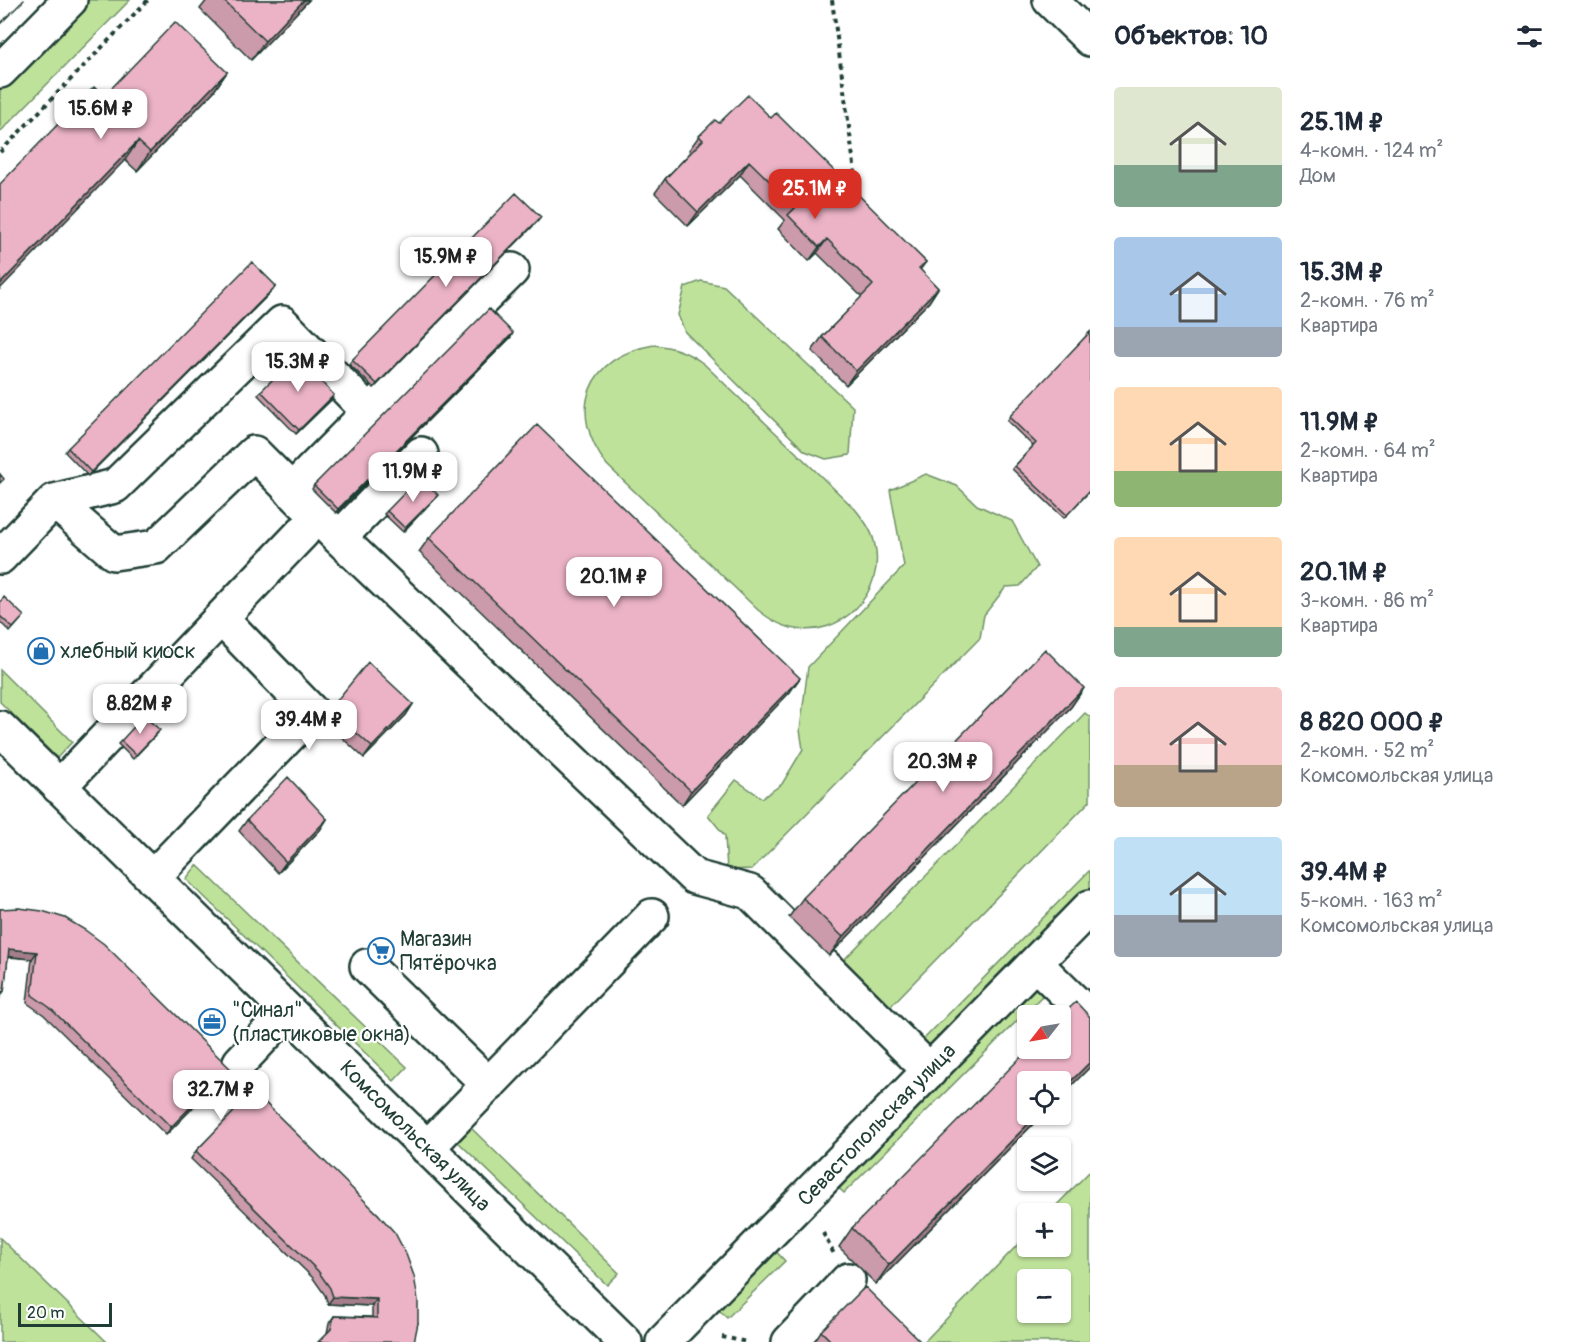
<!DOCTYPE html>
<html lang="ru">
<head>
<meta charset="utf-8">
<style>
	:root { --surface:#fff; --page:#f6f6f7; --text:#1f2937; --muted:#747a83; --accent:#d93025 }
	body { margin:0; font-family:Pangolin,sans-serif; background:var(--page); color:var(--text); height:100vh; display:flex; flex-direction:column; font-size:22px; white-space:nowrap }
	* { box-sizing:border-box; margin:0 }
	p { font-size:20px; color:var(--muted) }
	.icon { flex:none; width:33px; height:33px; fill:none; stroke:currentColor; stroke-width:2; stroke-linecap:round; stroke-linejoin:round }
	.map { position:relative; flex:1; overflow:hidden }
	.panel { display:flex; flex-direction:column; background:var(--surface); width:480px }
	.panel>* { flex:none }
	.needle { width:39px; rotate:239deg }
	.buttons { position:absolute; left:1017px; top:1005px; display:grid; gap:12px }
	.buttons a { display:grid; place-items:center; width:54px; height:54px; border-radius:6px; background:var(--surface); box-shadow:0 2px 4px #0004; font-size:30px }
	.scale { position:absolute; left:18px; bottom:15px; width:94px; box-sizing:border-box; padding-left:6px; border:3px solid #1f3d34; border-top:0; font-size:16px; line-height:21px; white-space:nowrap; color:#1f3d34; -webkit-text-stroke:4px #fff; paint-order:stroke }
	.price { position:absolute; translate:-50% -51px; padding:0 14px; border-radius:12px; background:#fff; color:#222; font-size:20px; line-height:39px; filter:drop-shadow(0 2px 3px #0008) }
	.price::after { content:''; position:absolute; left:50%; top:36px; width:18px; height:14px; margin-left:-9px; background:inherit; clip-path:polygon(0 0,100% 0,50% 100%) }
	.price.selected { background:var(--accent); color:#fff }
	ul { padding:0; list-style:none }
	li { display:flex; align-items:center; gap:18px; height:150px; padding:0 24px }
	li span { display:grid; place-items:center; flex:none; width:168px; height:120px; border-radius:6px; color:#555 }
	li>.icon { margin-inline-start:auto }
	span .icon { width:72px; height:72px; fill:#fffc; stroke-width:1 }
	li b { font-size:26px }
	h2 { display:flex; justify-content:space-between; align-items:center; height:72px; padding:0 24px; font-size:26px }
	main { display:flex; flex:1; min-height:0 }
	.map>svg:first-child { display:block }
	.green { fill:#bfe29b; stroke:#6f9068; stroke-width:1.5; fill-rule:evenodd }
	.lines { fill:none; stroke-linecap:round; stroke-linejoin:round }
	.minor-casing { stroke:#1f3d34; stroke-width:38 }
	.major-casing { stroke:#1f3d34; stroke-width:38 }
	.path { stroke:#1f3d34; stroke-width:4; stroke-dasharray:4.5 4.5; stroke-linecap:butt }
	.minor { stroke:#fff; stroke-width:33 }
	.major { stroke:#fff; stroke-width:33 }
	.tram { stroke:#1f3d34; stroke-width:1.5 }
	.wall { fill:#cb9aab; stroke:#1f3d34; stroke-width:1.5 }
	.shaded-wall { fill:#a57d8b; stroke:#1f3d34; stroke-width:1.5 }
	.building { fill:#ecb3c7; stroke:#1f3d34; stroke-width:1.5 }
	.labels { text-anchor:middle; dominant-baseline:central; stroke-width:4.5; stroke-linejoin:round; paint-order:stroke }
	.poi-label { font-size:21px; fill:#1f3d34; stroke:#fff; text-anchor:start }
	.street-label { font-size:21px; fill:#1f3d34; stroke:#fff }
</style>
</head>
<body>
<main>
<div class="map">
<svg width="1090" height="1342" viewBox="0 0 1090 1342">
	<rect width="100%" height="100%" fill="#fff"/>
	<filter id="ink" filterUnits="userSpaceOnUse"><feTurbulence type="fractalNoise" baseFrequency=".0167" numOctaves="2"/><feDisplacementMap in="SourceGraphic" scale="12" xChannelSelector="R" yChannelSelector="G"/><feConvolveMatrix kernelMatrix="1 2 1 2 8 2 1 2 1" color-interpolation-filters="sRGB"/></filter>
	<g filter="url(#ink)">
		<!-- green -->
		<path class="green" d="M 85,0 L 130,0 L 0,132 L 0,87 Z
			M 701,281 L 724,286 L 853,407 L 850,455 L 826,459 L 805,451 L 685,332 L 678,315 L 685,287 Z
			M 654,345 C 674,347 688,352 704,364 L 855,509 C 863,519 871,529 874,541 C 888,591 841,640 791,628 C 778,625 768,618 758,610 L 607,465 C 566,412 587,356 654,345 Z
			M 926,474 L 957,486 L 977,505 L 1012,521 L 1037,567 L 1020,586 L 1006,587 L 984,615 L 980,638 L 752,869 L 727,870 L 725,836 L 708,815 L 736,780 L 762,798 L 782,784 L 803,749 L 800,730 L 808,667 L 904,566 L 890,490 Z
			M 0,670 L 72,742 L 57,758 L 0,702 Z
			M 1085,713 L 1090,717 L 1090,801 L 884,1013 L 837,967 Z
			M 197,865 L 407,1067 L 394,1081 L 186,879 Z
			M 1090,870 L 1090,891 L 927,1057 L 916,1047 Z
			M 1030,976 L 1046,992 L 844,1193 L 830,1180 Z
			M 470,1127 L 619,1273 L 607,1285 L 457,1141 Z
			M 1090,1171 L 1090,1342 L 924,1342 L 1027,1235 L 1028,1246 L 1060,1246 L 1060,1214 L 1049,1213 ZM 1028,1280 L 1060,1280 L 1060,1312 L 1028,1312 Z
			M 0,1238 L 107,1342 L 0,1342 Z
			M 766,1241 L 785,1261 L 727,1318 L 708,1299 Z"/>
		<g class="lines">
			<defs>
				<path id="minor" d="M 1050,0 L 1090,39
					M 291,491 L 369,412
					M 54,501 L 114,553 L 156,547 L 254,453 L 339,538 L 694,877 L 750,892 L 930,1071
					M 339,538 L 421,454
					M 0,557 L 54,501 L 115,486 L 282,323 L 369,412 L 512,270
					M 0,728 L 625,1342
					M 59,787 L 303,532
					M 152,878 L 312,712 L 221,618
					M 1035,963 L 1090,1017
					M 367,966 L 489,1085
					M 240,1062 L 288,1011
					M 427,1148 L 652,916
					M 663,1342 L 1090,907
					M 789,1342 L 848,1280"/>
				<path id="major" d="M 0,71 L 70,0"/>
			</defs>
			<!-- minor casing -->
			<use href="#minor" class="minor-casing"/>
			<!-- major casing -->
			<use href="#major" class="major-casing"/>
			<!-- path -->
			<path class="path" d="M 832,0 L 856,180
				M 0,152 L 148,0
				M 823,1233 L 834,1254
				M 722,1337 L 747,1342"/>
			<!-- minor -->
			<use href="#minor" class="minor"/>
			<!-- major -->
			<use href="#major" class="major"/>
			<!-- tram -->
			<path class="tram" d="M 0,24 L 24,0"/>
		</g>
		<!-- wall -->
		<path class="wall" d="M 207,0 L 309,0 L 251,60 L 200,9 Z
			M 227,72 L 214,91 L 137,171 L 125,160 L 104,96 Z
			M 771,118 L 926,262 L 920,270 L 938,288 L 929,302 L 846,385 L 812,351 L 822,337 L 862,297 L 817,253 L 809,261 L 778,229 L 785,220 L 740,175 L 688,226 L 655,193 L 665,179 L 691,152 L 689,150 L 699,136 L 719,123 Z
			M 541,217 L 374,388 L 349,364 L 352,360 Z
			M 273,290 L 88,476 L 65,452 L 68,448 Z
			M 1090,332 L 1090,491 L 1064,518 L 1012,469 L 1033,446 L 1007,421 Z
			M 511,337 L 336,513 L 312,489 L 314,485 Z
			M 261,391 L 332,399 L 296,434 L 258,395 Z
			M 435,498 L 403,532 L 384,514 L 387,511 Z
			M 429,538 L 790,692 L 682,805 L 419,552 Z
			M 0,602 L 24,616 L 10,632 L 0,622 Z
			M 1084,688 L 1071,707 L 829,956 L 789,917 L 803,898 Z
			M 413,704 L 406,715 L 364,758 L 323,720 L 330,709 Z
			M 157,734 L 133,759 L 118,744 L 121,741 Z
			M 327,819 L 320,830 L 278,873 L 239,831 L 247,820 Z
			M 0,909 L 65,918 L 379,1215 L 418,1323 L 327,1333 L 329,1323 L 334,1316 L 372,1317 L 372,1306 L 328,1304 L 325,1295 L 313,1278 L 191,1159 L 196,1151 L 242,1104 L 219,1081 L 166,1135 L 44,1015 L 27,1003 L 32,959 L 8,957 L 4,991 L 0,998 Z
			M 1090,1017 L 1090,1067 L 1060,1097 L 1028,1114 L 1043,1114 L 876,1284 L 839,1247 L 852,1228 Z
			M 821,1331 L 921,1342 L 814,1342 Z"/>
		<!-- shaded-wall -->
		<path class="shaded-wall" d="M 304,0 L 309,0 L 251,60 L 265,41 Z
			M 227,72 L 214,91 L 137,171 L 150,152 Z
			M 138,141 L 125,160 L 0,289 L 0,284 Z
			M 749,161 L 740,175 L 688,226 L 698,212 Z
			M 541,217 L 538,221 L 374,388 L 377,384 Z
			M 827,239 L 817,253 L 809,261 L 819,247 Z
			M 276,286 L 273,290 L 88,476 L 91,472 Z
			M 938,288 L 929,302 L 846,385 L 856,371 Z
			M 513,333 L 511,337 L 336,513 L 338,509 Z
			M 334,395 L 332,399 L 296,434 L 299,430 Z
			M 438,495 L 435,498 L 403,532 L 405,528 Z
			M 800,678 L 790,692 L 682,805 L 691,791 Z
			M 1084,688 L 1071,707 L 829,956 L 843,937 Z
			M 413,704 L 406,715 L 364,758 L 372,747 Z
			M 327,819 L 320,830 L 278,873 L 286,862 Z
			M 9,949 L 37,952 L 32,959 L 4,956 Z
			M 1090,1062 L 1090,1067 L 1060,1097 L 1060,1092 Z
			M 224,1073 L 219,1081 L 166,1135 L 171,1127 Z
			M 1038,1114 L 1043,1114 L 876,1284 L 889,1265 Z
			M 333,1297 L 377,1299 L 372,1306 L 328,1304 Z"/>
		<!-- building -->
		<path class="building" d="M 223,0 L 304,0 L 265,41 Z
			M 175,22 L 227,72 L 150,152 L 138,141 L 0,284 L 0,184 L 94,87 L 104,96 Z
			M 748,95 L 771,118 L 776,113 L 926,262 L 919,268 L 938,288 L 856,371 L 822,337 L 873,285 L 827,239 L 819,247 L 788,215 L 796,207 L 749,161 L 698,212 L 665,179 L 703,140 L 699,136 L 715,120 L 719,123 Z
			M 516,193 L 541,217 L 377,384 L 352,360 Z
			M 252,262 L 276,286 L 91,472 L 68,448 Z
			M 489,309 L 513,333 L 338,509 L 314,485 Z
			M 1090,332 L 1090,490 L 1067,515 L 1015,466 L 1036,443 L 1009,417 Z
			M 296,356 L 334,395 L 299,430 L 261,391 Z
			M 537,425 L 800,678 L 691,791 L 429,538 Z
			M 0,474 L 4,479 L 0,483 Z
			M 420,477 L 438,495 L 405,528 L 387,511 Z
			M 4,597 L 24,616 L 13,628 L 0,616 L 0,602 Z
			M 1045,649 L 1084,688 L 843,937 L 803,898 Z
			M 368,662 L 413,704 L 372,747 L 330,709 Z
			M 144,716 L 160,730 L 136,755 L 121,741 Z
			M 288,777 L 327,819 L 286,862 L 247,820 Z
			M 19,908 L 42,911 L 65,918 L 85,930 L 104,944 L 379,1215 L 395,1233 L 406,1254 L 414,1276 L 418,1300 L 418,1323 L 414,1342 L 318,1342 L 331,1329 L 334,1316 L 377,1318 L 377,1299 L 333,1297 L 330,1288 L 318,1271 L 196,1151 L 248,1097 L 224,1073 L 171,1127 L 49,1007 L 32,995 L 37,952 L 9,949 L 4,991 L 0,993 L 0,909 Z
			M 1076,1002 L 1090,1017 L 1090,1062 L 1060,1092 L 1060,1082 L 1028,1082 L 1028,1114 L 1038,1114 L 889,1265 L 852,1228 L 1030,1048 L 1060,1048 L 1060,1017 Z
			M 865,1287 L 921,1342 L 832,1342 L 821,1331 Z"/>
	</g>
	<!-- icons -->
	<defs>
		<symbol id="shop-ring" viewBox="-11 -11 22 22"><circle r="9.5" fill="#fff" stroke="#1f6fb2" stroke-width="1.5"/><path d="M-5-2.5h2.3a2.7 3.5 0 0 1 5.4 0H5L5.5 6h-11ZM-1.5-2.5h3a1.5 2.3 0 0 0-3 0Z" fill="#1f6fb2"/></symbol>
		<symbol id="supermarket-ring" viewBox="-11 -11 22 22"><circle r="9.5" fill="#fff" stroke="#1f6fb2" stroke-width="1.5"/><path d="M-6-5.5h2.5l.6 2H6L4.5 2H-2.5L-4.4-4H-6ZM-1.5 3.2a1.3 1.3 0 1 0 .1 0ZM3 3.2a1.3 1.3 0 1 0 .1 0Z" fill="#1f6fb2"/></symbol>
		<symbol id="office-ring" viewBox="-11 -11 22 22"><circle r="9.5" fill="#fff" stroke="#1f6fb2" stroke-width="1.5"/><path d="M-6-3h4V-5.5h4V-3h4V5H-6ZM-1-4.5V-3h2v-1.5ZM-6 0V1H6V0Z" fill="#1f6fb2"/></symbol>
	</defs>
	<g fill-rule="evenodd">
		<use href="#shop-ring" x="26" y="636" width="30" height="30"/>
		<use href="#supermarket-ring" x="366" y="936" width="30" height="30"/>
		<use href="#office-ring" x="197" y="1007" width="30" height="30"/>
	</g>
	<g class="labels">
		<!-- poi labels -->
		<g class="poi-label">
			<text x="60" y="651">хлебный киоск</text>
			<text x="400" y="939">Магазин<tspan x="400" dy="24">Пятёрочка</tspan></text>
			<text x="232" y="1010">"Синал"<tspan x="232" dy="24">(пластиковые окна)</tspan></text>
		</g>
		<!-- street labels -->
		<g class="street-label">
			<text transform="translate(877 1125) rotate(-46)">Севастопольская улица</text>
			<text transform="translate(415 1136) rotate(45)">Комсомольская улица</text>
		</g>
	</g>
</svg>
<div class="buttons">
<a><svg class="needle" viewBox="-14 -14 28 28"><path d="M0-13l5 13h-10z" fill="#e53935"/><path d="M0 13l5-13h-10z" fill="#747a83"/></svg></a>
<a><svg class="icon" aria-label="locate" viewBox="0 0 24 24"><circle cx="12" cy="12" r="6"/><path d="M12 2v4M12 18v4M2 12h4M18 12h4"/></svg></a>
<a><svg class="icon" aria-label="layers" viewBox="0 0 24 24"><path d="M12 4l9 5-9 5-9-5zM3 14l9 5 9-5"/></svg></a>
<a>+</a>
<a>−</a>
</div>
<div class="scale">20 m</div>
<b class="price" style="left:101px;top:140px">15.6M ₽</b>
<b class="price selected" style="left:815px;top:220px">25.1M ₽</b>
<b class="price" style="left:446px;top:288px">15.9M ₽</b>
<b class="price" style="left:298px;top:393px">15.3M ₽</b>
<b class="price" style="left:413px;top:503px">11.9M ₽</b>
<b class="price" style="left:614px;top:608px">20.1M ₽</b>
<b class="price" style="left:140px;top:735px">8.82M ₽</b>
<b class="price" style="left:309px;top:751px">39.4M ₽</b>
<b class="price" style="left:943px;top:793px">20.3M ₽</b>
<b class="price" style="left:221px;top:1121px">32.7M ₽</b>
</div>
<section class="panel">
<h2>Объектов: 10<svg class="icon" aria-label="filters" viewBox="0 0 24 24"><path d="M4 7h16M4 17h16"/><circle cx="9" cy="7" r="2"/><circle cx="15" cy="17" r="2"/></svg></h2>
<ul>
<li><span style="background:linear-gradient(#dfe7d0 65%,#7fa58c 0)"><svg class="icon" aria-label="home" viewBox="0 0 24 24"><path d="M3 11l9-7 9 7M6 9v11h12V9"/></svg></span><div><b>25.1M ₽</b><p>4-комн. · 124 m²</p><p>Дом</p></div></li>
<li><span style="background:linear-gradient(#a9c7e8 75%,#9aa5b1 0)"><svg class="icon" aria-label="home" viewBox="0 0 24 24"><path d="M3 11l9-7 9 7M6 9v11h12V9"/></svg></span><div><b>15.3M ₽</b><p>2-комн. · 76 m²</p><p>Квартира</p></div></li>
<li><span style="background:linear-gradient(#ffd9b3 70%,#8fb573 0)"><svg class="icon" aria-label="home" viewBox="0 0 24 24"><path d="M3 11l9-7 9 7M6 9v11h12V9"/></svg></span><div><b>11.9M ₽</b><p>2-комн. · 64 m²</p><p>Квартира</p></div></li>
<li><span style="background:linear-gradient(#ffd9b3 75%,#7fa58c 0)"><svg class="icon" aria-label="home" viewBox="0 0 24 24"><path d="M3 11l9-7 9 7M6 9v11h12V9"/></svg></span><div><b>20.1M ₽</b><p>3-комн. · 86 m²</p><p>Квартира</p></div></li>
<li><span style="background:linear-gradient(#f6c9c9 65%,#b9a48a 0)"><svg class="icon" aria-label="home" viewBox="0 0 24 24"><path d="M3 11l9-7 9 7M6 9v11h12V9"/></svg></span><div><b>8 820 000 ₽</b><p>2-комн. · 52 m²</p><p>Комсомольская улица</p></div></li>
<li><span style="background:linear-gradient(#bfe0f5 65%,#9aa5b1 0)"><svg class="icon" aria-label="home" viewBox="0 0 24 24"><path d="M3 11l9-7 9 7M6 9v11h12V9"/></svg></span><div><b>39.4M ₽</b><p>5-комн. · 163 m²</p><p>Комсомольская улица</p></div></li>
</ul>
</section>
</main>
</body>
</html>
